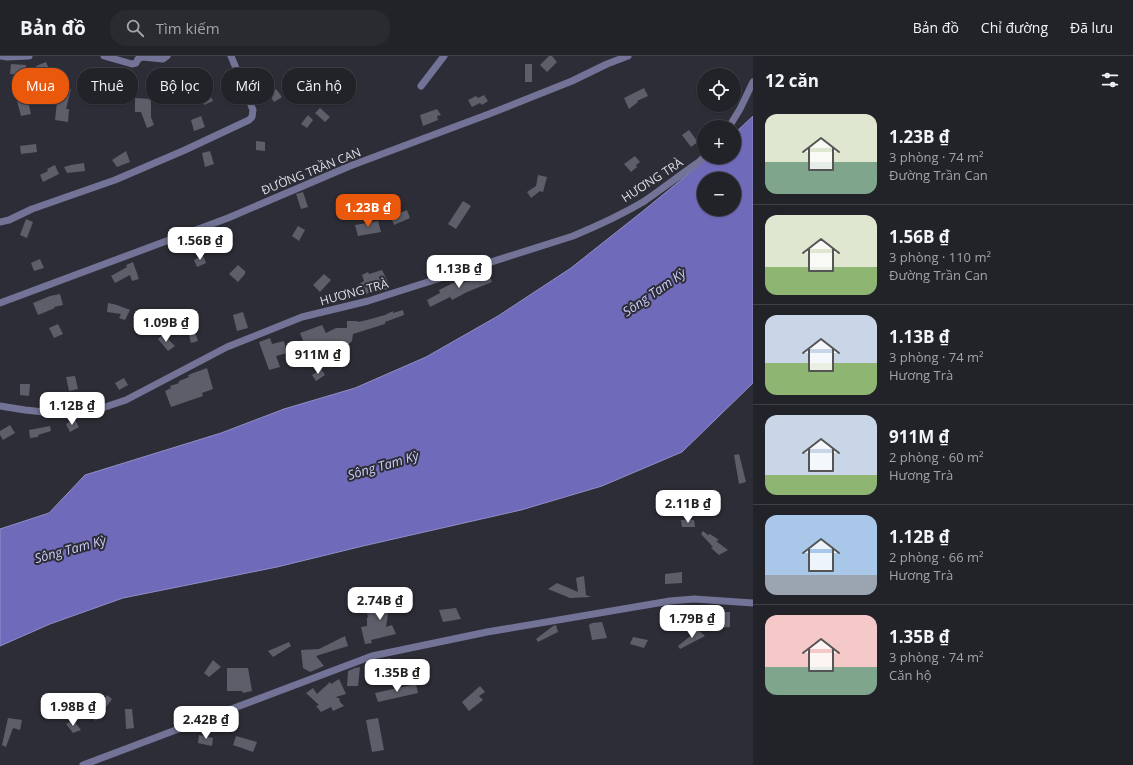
<!DOCTYPE html>
<html lang="vi">
<head>
<meta charset="utf-8">
<style>
	:root { --surface:#222229; --page:#2a2a31; --text:#f1f3f6; --muted:#a2a4a8; --line:#3f3f46; --accent:#ea580c }
	body { margin:0; font-family:"Open Sans",sans-serif; background:var(--page); color:var(--text); height:100vh; display:flex; flex-direction:column; font-size:15px; white-space:nowrap }
	* { box-sizing:border-box; margin:0 }
	p { font-size:13px; color:var(--muted) }
	.icon { flex:none; width:22px; height:22px; fill:none; stroke:currentColor; stroke-width:2; stroke-linecap:round; stroke-linejoin:round }
	.map { position:relative; flex:1; overflow:hidden }
	.sheet { display:flex; flex-direction:column; background:var(--surface); width:380px }
	.sheet>* { flex:none }
	.top-card { position:absolute; left:12px; top:12px; width:380px; height:36px; display:flex; gap:8px }
	.buttons { position:absolute; left:697px; top:12px; display:grid; gap:8px }
	.buttons a { display:grid; place-items:center; width:44px; height:44px; border-radius:50%; background:var(--surface); box-shadow:0 1px 3px #0004,0 0 0 1px var(--line); font-size:20px }
	.price { position:absolute; translate:-50% -34px; padding:0 9px; border-radius:8px; background:#fff; color:#222; font-size:13px; line-height:26px; filter:drop-shadow(0 1px 2px #0008) }
	.price::after { content:''; position:absolute; left:50%; top:24px; width:12px; height:9px; margin-left:-6px; background:inherit; clip-path:polygon(0 0,100% 0,50% 100%) }
	.price.active { background:var(--accent); color:#fff }
	ul { padding:0; list-style:none }
	li { display:flex; align-items:center; gap:12px; height:100px; padding:0 12px }
	li+li { border-top:1px solid var(--line) }
	li span { display:grid; place-items:center; flex:none; width:112px; height:80px; border-radius:12px; color:#555 }
	li>.icon { margin-inline-start:auto }
	span .icon { width:48px; height:48px; fill:#fffc; stroke-width:1 }
	li b { font-size:17px }
	h2 { display:flex; justify-content:space-between; align-items:center; height:48px; padding:0 12px; font-size:17px }
	.pill { padding:0 14px; border-radius:16px; background:var(--surface); box-shadow:0 1px 3px #0004,0 0 0 1px var(--line); font-size:14px; line-height:36px }
	.pill.active { background:var(--accent); color:#fff }
	header { display:flex; align-items:center; gap:24px; box-sizing:border-box; height:56px; padding:0 20px; background:var(--surface); border-bottom:1px solid var(--line) }
	header strong { font-size:19px }
	nav { display:flex; gap:22px; margin-inline-start:auto; font-size:14px }
	.search { width:280px; height:36px; background:var(--page); display:flex; align-items:center; gap:10px; box-sizing:border-box; padding:0 14px; border-radius:16px; color:var(--muted); font-size:15px }
	main { display:flex; flex:1; min-height:0 }
	.map>svg:first-child { display:block }
	.water { fill:#6f6bba; stroke:#918ec7; fill-rule:evenodd }
	.building { fill:#5e5e6a }
	.lines { fill:none; stroke-linecap:round; stroke-linejoin:round }
	.minor { stroke:#727396; stroke-width:7 }
	.labels { text-anchor:middle; dominant-baseline:central; stroke-width:4; stroke-linejoin:round; paint-order:stroke }
	.street-label { font-size:12px; fill:#dfdfe6; stroke:#2d2d37 }
	.water-label { font-size:13px; font-style:italic; fill:#cccdf9; stroke:#2d2d37 }
</style>
</head>
<body>
<header>
<strong>Bản đồ</strong>
<div class="search"><svg class="icon" aria-label="search" viewBox="0 0 24 24"><circle cx="10" cy="10" r="6"/><path d="M15 15l6 6"/></svg>Tìm kiếm</div>
<nav><a>Bản đồ</a><a>Chỉ đường</a><a>Đã lưu</a></nav>
</header>
<main>
<div class="map">
<svg width="753" height="709" viewBox="0 0 753 709">
	<rect width="100%" height="100%" fill="#2d2d37"/>
	<!-- water -->
	<path class="water" d="M 753,60 L 753,327 L 682,396 L 602,430 L 521,454 L 363,490 L 277,511 L 123,542 L 50,568 L 0,590 L 0,473 L 49,457 L 85,419 L 221,377 L 284,353 L 355,332 L 426,301 L 498,260 L 571,212 L 643,155 L 709,101 L 734,101 L 734,78 ZM 704,123 L 734,123 L 734,153 L 704,153 Z"/>
	<!-- building -->
	<path class="building" d="M 549,0 L 552,0 L 557,6 L 547,16 L 540,9 Z
		M 46,6 L 49,13 L 39,17 L 36,10 Z
		M 11,8 L 26,9 L 25,19 L 10,18 Z
		M 525,8 L 532,8 L 532,26 L 525,26 Z
		M 122,18 L 133,30 L 124,39 L 113,27 Z
		M 103,23 L 105,31 L 91,35 L 89,27 Z
		M 311,23 L 318,32 L 310,39 L 303,30 Z
		M 298,27 L 303,35 L 296,40 L 290,32 Z
		M 59,30 L 71,33 L 66,53 L 69,53 L 68,66 L 55,64 L 57,46 L 55,45 Z
		M 206,31 L 213,45 L 204,49 L 197,35 Z
		M 644,32 L 648,40 L 637,45 L 638,46 L 629,53 L 624,42 Z
		M 276,33 L 282,41 L 274,46 L 269,38 Z
		M 484,39 L 488,45 L 482,49 L 480,47 L 472,51 L 468,44 L 476,40 L 478,42 Z
		M 27,42 L 31,58 L 21,60 L 17,45 Z
		M 135,42 L 151,43 L 151,61 L 154,69 L 147,72 L 141,56 L 135,56 Z
		M 320,52 L 330,61 L 325,66 L 315,57 Z
		M 437,53 L 441,59 L 437,60 L 438,64 L 423,70 L 420,59 Z
		M 308,59 L 313,64 L 307,72 L 301,68 Z
		M 201,60 L 205,71 L 194,75 L 191,64 Z
		M 689,74 L 698,86 L 691,91 L 682,79 Z
		M 256,85 L 265,86 L 265,95 L 256,94 Z
		M 36,88 L 37,96 L 21,98 L 20,90 Z
		M 126,95 L 130,106 L 117,111 L 112,104 Z
		M 210,95 L 214,108 L 205,111 L 202,97 Z
		M 635,100 L 640,106 L 636,109 L 637,111 L 631,116 L 624,108 Z
		M 84,107 L 85,115 L 67,117 L 64,111 L 71,109 Z
		M 55,109 L 59,118 L 43,126 L 40,119 L 48,115 L 47,113 Z
		M 538,119 L 547,121 L 543,136 L 540,135 L 531,142 L 527,136 L 536,130 Z
		M 303,136 L 308,151 L 301,153 L 296,138 Z
		M 463,145 L 471,150 L 456,173 L 448,168 Z
		M 407,154 L 410,162 L 394,169 L 391,161 Z
		M 26,163 L 33,166 L 27,182 L 20,179 Z
		M 378,165 L 381,176 L 358,180 L 355,169 Z
		M 298,170 L 305,174 L 299,185 L 292,180 Z
		M 203,199 L 206,207 L 197,211 L 194,204 Z
		M 40,203 L 44,212 L 34,215 L 31,207 Z
		M 133,206 L 139,223 L 132,225 L 130,219 L 115,227 L 111,220 L 127,211 L 126,209 Z
		M 238,209 L 245,215 L 245,218 L 238,226 L 229,218 Z
		M 382,214 L 391,232 L 385,234 L 383,231 L 371,237 L 370,236 L 365,239 L 358,229 L 364,225 L 362,219 L 368,216 L 369,218 Z
		M 488,217 L 492,226 L 467,236 L 452,244 L 450,241 L 430,251 L 427,244 L 440,237 L 439,234 L 461,223 L 462,227 L 468,225 L 468,226 Z
		M 324,218 L 331,224 L 320,236 L 313,229 Z
		M 60,238 L 63,249 L 54,251 L 55,252 L 38,259 L 33,247 L 50,240 Z
		M 108,247 L 117,249 L 130,254 L 125,264 L 119,262 L 121,258 L 107,256 Z
		M 403,254 L 404,259 L 385,266 L 385,268 L 353,278 L 352,285 L 350,287 L 346,289 L 345,286 L 316,300 L 312,290 L 306,292 L 300,277 L 322,269 L 326,277 L 336,272 L 347,272 L 347,265 L 357,265 L 358,266 L 367,264 L 385,259 L 393,255 L 393,257 Z
		M 243,256 L 248,272 L 237,275 L 233,259 Z
		M 58,268 L 63,278 L 54,282 L 49,272 Z
		M 193,270 L 198,285 L 191,287 L 187,271 Z
		M 163,278 L 175,290 L 168,295 L 158,283 Z
		M 270,282 L 272,288 L 284,285 L 287,297 L 276,300 L 280,311 L 269,314 L 259,286 Z
		M 207,312 L 213,333 L 202,337 L 203,340 L 171,351 L 165,335 L 171,332 L 170,330 L 179,327 L 179,325 L 189,321 L 188,319 Z
		M 321,313 L 325,319 L 316,325 L 312,319 Z
		M 75,320 L 78,333 L 69,335 L 66,321 Z
		M 124,322 L 128,329 L 119,334 L 115,327 Z
		M 20,328 L 30,328 L 29,340 L 20,339 Z
		M 73,364 L 75,364 L 79,371 L 70,376 L 66,368 Z
		M 10,369 L 15,377 L 3,384 L 0,379 L 0,375 Z
		M 50,370 L 51,375 L 38,379 L 38,381 L 30,382 L 29,374 Z
		M 739,398 L 746,426 L 739,428 L 734,399 Z
		M 681,464 L 694,464 L 695,471 L 682,471 Z
		M 703,475 L 708,479 L 710,478 L 719,484 L 716,485 L 728,494 L 719,499 L 711,492 L 713,491 L 701,478 Z
		M 682,516 L 682,527 L 665,528 L 665,518 Z
		M 584,520 L 586,539 L 591,541 L 570,542 L 548,533 L 557,527 L 578,536 L 576,522 Z
		M 401,536 L 406,544 L 389,551 L 386,571 L 392,569 L 396,578 L 371,584 L 372,587 L 365,588 L 361,571 L 367,570 L 367,562 L 368,561 L 367,557 Z
		M 456,552 L 461,563 L 443,566 L 439,554 Z
		M 717,556 L 730,556 L 730,571 L 719,572 Z
		M 662,560 L 684,560 L 685,569 L 662,570 Z
		M 602,566 L 607,582 L 592,584 L 589,569 L 592,567 Z
		M 556,569 L 558,576 L 538,586 L 536,583 L 553,570 Z
		M 698,574 L 705,580 L 680,593 L 678,590 Z
		M 345,580 L 348,590 L 316,600 L 324,610 L 310,616 L 303,612 L 301,594 L 319,593 Z
		M 633,581 L 648,584 L 644,592 L 630,588 Z
		M 289,586 L 291,590 L 273,601 L 268,595 Z
		M 390,602 L 392,609 L 410,606 L 412,615 L 374,623 L 372,614 L 380,612 L 375,606 Z
		M 213,604 L 221,611 L 209,621 L 204,617 Z
		M 360,611 L 358,630 L 347,630 L 348,615 L 355,612 Z
		M 227,612 L 248,612 L 252,635 L 243,637 L 242,635 L 227,635 Z
		M 339,623 L 346,638 L 336,641 L 337,642 L 339,642 L 340,646 L 344,650 L 333,655 L 331,651 L 321,656 L 316,650 L 319,649 L 306,637 L 313,632 L 317,638 L 330,626 L 331,628 Z
		M 416,628 L 418,637 L 378,646 L 375,637 Z
		M 480,630 L 485,636 L 479,640 L 483,644 L 469,655 L 462,646 Z
		M 107,639 L 112,643 L 96,665 L 92,662 Z
		M 125,653 L 132,653 L 134,672 L 126,673 Z
		M 8,662 L 22,664 L 20,674 L 13,672 L 6,691 L 2,689 Z
		M 378,662 L 384,694 L 372,696 L 366,664 Z
		M 73,664 L 81,674 L 73,677 L 66,668 Z
		M 199,679 L 213,682 L 212,690 L 198,687 Z
		M 236,680 L 257,686 L 253,696 L 233,689 Z"/>
	<g class="lines">
		<!-- minor -->
		<path class="minor" d="M 1,0 L 7,1 L 29,0
			M 104,0 L 132,8 L 136,7 L 138,3 L 142,1 L 163,3 L 167,0
			M 421,30 L 444,0
			M 729,71 L 740,53 L 753,26
			M 0,166 L 9,164 L 32,153 L 115,124 L 185,94 L 249,64 L 252,61 L 253,54 L 231,0
			M 0,247 L 228,162 L 350,110 L 489,58 L 572,25 L 607,8 L 628,0
			M 0,350 L 25,354 L 72,359 L 90,356 L 126,344 L 227,291 L 302,261 L 368,245 L 573,180 C 597,170 621,159 643,146 C 662,133 680,119 699,106 L 704,101
			M 83,709 L 372,600 L 487,576 L 670,545 L 694,543 L 753,547"/>
	</g>
	<g class="labels">
		<!-- street labels -->
		<g class="street-label">
			<text transform="translate(311 115) rotate(-22)">ĐƯỜNG TRẦN CAN</text>
			<text transform="translate(652 124) rotate(-33)">HƯƠNG TRÀ</text>
			<text transform="translate(354 236) rotate(-15)">HƯƠNG TRÀ</text>
		</g>
		<!-- water labels -->
		<g class="water-label">
			<text transform="translate(654 236) rotate(-35)">Sông Tam Kỳ</text>
			<text transform="translate(383 409) rotate(-16)">Sông Tam Kỳ</text>
			<text transform="translate(70 493) rotate(-15)">Sông Tam Kỳ</text>
		</g>
	</g>
</svg>
<div class="buttons">
<a><svg class="icon" aria-label="locate" viewBox="0 0 24 24"><circle cx="12" cy="12" r="6"/><path d="M12 2v4M12 18v4M2 12h4M18 12h4"/></svg></a>
<a>+</a>
<a>−</a>
</div>
<b class="price active" style="left:368px;top:172px">1.23B ₫</b>
<b class="price" style="left:200px;top:205px">1.56B ₫</b>
<b class="price" style="left:459px;top:233px">1.13B ₫</b>
<b class="price" style="left:166px;top:287px">1.09B ₫</b>
<b class="price" style="left:318px;top:319px">911M ₫</b>
<b class="price" style="left:72px;top:370px">1.12B ₫</b>
<b class="price" style="left:688px;top:468px">2.11B ₫</b>
<b class="price" style="left:380px;top:565px">2.74B ₫</b>
<b class="price" style="left:692px;top:583px">1.79B ₫</b>
<b class="price" style="left:397px;top:637px">1.35B ₫</b>
<b class="price" style="left:73px;top:671px">1.98B ₫</b>
<b class="price" style="left:206px;top:684px">2.42B ₫</b>
<div class="top-card">
<a class="pill active">Mua</a>
<a class="pill">Thuê</a>
<a class="pill">Bộ lọc</a>
<a class="pill">Mới</a>
<a class="pill">Căn hộ</a>
</div>
</div>
<section class="sheet">
<h2>12 căn<svg class="icon" aria-label="filters" viewBox="0 0 24 24"><path d="M4 7h16M4 17h16"/><circle cx="9" cy="7" r="2"/><circle cx="15" cy="17" r="2"/></svg></h2>
<ul>
<li><span style="background:linear-gradient(#dfe7d0 60%,#7fa58c 0)"><svg class="icon" aria-label="home" viewBox="0 0 24 24"><path d="M3 11l9-7 9 7M6 9v11h12V9"/></svg></span><div><b>1.23B ₫</b><p>3 phòng · 74 m²</p><p>Đường Trần Can</p></div></li>
<li><span style="background:linear-gradient(#dfe7d0 65%,#8fb573 0)"><svg class="icon" aria-label="home" viewBox="0 0 24 24"><path d="M3 11l9-7 9 7M6 9v11h12V9"/></svg></span><div><b>1.56B ₫</b><p>3 phòng · 110 m²</p><p>Đường Trần Can</p></div></li>
<li><span style="background:linear-gradient(#c9d6e8 60%,#8fb573 0)"><svg class="icon" aria-label="home" viewBox="0 0 24 24"><path d="M3 11l9-7 9 7M6 9v11h12V9"/></svg></span><div><b>1.13B ₫</b><p>3 phòng · 74 m²</p><p>Hương Trà</p></div></li>
<li><span style="background:linear-gradient(#c9d6e8 75%,#8fb573 0)"><svg class="icon" aria-label="home" viewBox="0 0 24 24"><path d="M3 11l9-7 9 7M6 9v11h12V9"/></svg></span><div><b>911M ₫</b><p>2 phòng · 60 m²</p><p>Hương Trà</p></div></li>
<li><span style="background:linear-gradient(#a9c7e8 75%,#9aa5b1 0)"><svg class="icon" aria-label="home" viewBox="0 0 24 24"><path d="M3 11l9-7 9 7M6 9v11h12V9"/></svg></span><div><b>1.12B ₫</b><p>2 phòng · 66 m²</p><p>Hương Trà</p></div></li>
<li><span style="background:linear-gradient(#f6c9c9 65%,#7fa58c 0)"><svg class="icon" aria-label="home" viewBox="0 0 24 24"><path d="M3 11l9-7 9 7M6 9v11h12V9"/></svg></span><div><b>1.35B ₫</b><p>3 phòng · 74 m²</p><p>Căn hộ</p></div></li>
</ul>
</section>
</main>
</body>
</html>
